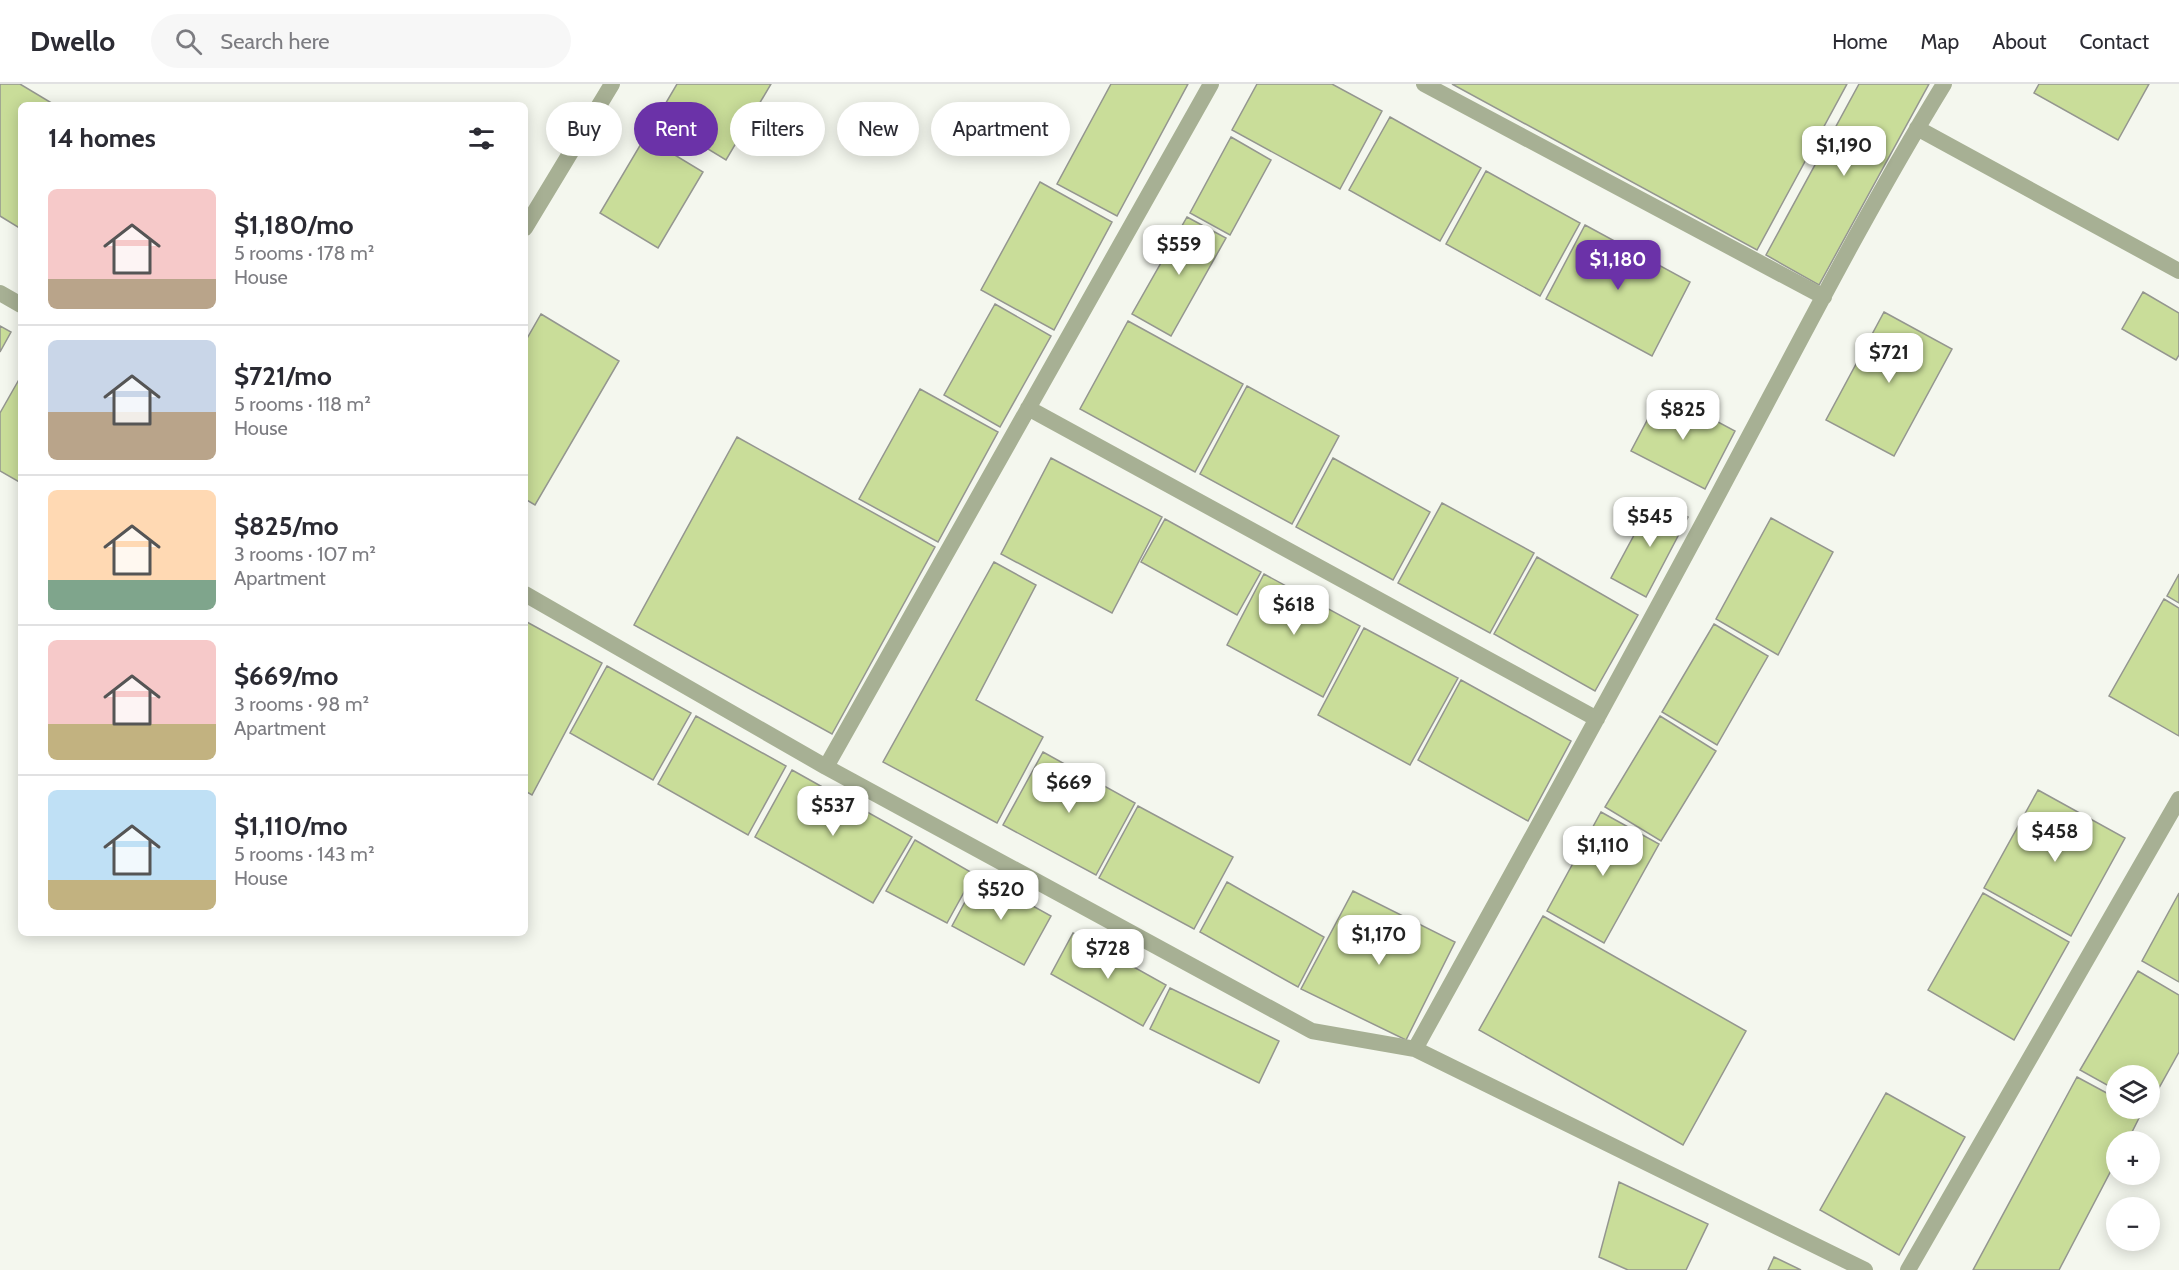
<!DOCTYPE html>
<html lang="en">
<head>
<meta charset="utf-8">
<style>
	:root { --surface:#fff; --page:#f7f7f7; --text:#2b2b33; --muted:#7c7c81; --line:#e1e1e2; --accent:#6b32a8 }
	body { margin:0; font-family:Cabin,sans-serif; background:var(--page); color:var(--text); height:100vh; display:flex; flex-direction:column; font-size:22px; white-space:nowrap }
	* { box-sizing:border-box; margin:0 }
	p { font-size:20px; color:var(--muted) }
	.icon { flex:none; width:33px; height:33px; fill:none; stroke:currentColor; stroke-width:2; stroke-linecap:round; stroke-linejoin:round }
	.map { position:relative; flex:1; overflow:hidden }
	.drawer { position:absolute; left:18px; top:18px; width:510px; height:834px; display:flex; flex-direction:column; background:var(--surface); border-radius:9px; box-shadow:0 3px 15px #0003 }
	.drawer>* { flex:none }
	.top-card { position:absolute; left:546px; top:18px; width:570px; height:54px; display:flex; gap:12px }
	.fabs { position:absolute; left:2106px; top:981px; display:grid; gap:12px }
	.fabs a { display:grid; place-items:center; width:54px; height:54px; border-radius:50%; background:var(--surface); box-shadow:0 3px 15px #0003; font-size:30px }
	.price { position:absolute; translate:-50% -51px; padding:0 14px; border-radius:12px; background:#fff; color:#222; font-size:20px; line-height:39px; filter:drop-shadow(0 2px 3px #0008) }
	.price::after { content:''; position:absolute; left:50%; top:36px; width:18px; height:14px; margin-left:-9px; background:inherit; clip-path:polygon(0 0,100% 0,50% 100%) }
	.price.current { background:var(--accent); color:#fff }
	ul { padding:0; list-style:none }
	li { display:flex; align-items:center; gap:18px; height:150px; padding:0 30px }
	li+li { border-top:2px solid var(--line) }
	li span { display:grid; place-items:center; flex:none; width:168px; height:120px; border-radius:9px; color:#555 }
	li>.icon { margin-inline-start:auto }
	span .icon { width:72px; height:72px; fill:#fffc; stroke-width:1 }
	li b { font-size:26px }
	h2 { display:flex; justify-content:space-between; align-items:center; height:72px; padding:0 30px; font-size:26px }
	.pill { padding:0 21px; border-radius:27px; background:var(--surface); box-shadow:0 3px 15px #0003; font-size:21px; line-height:54px }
	.pill.current { background:var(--accent); color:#fff }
	header { display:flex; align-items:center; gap:36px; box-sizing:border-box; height:84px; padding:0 30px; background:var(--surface); border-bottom:2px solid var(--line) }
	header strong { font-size:28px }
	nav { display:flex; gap:33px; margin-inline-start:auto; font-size:21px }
	.search { width:420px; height:54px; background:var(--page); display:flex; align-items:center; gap:15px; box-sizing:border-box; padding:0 21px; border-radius:33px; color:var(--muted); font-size:22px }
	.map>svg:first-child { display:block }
	.building { fill:#c9dd99; stroke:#94968f; stroke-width:1.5 }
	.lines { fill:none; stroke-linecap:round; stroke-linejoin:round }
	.minor { stroke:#a7b094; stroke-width:16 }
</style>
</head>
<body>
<header>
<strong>Dwello</strong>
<div class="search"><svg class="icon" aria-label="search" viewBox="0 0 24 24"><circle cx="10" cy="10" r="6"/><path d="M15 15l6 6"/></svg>Search here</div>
<nav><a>Home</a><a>Map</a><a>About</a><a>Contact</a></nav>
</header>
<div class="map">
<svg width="2179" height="1186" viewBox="0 0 2179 1186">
	<rect width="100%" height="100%" fill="#f4f7ee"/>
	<!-- building -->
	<path class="building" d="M 0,0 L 20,0 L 55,21 L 21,21 L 21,145 L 0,132 Z
		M 677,0 L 771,0 L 726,76 L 657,34 Z
		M 1111,0 L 1188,0 L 1117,132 L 1057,100 Z
		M 1257,0 L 1332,0 L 1382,27 L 1340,105 L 1232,46 Z
		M 1452,0 L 1847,0 L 1757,166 Z
		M 1859,0 L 1929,0 L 1819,201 L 1766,171 Z
		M 2039,0 L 2149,0 L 2118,56 L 2034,9 Z
		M 1390,33 L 1481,84 L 1440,157 L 1349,106 Z
		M 645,53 L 703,88 L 658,164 L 600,129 Z
		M 1231,53 L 1271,76 L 1230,151 L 1190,129 Z
		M 1486,87 L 1580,139 L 1540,212 L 1446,160 Z
		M 1040,98 L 1112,138 L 1054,246 L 981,206 Z
		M 1187,133 L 1226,154 L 1171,252 L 1132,230 Z
		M 1585,141 L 1690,198 L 1652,272 L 1546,215 Z
		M 2143,208 L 2179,229 L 2179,271 L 2176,276 L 2122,245 Z
		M 995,220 L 1051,252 L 1000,343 L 944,311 Z
		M 1884,228 L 1952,265 L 1894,372 L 1826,336 Z
		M 541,230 L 619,277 L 535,421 L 525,415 L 525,258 Z
		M 1128,237 L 1243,300 L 1195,388 L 1080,325 Z
		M 0,242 L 11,248 L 0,268 Z
		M 21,292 L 21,399 L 0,387 L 0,329 Z
		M 1247,302 L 1339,352 L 1292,440 L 1200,390 Z
		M 920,305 L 998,348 L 938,458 L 859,415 Z
		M 1662,308 L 1735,347 L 1705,405 L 1631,367 Z
		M 737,353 L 935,463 L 832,650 L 634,541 Z
		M 1051,374 L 1162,433 L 1112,529 L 1001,470 Z
		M 1333,374 L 1430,428 L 1393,496 L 1296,443 Z
		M 1654,414 L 1688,433 L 1646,513 L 1611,494 Z
		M 1442,419 L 1534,469 L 1490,549 L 1398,499 Z
		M 1771,434 L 1833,468 L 1778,571 L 1716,535 Z
		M 1165,435 L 1261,488 L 1237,531 L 1141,478 Z
		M 1537,473 L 1638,531 L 1595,607 L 1494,550 Z
		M 994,478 L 1036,501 L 976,616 L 1043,653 L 997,739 L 883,678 Z
		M 1264,490 L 1360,542 L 1323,613 L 1227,561 Z
		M 2179,490 L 2179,519 L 2167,512 Z
		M 2164,515 L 2179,524 L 2179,652 L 2109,612 Z
		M 525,537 L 602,579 L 532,711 L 525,707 Z
		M 1714,540 L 1768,572 L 1717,661 L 1662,628 Z
		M 1364,544 L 1458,594 L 1410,681 L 1318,631 Z
		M 607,582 L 691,629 L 653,696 L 570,649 Z
		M 1461,596 L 1571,657 L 1528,737 L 1418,676 Z
		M 696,632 L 786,682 L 748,751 L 658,700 Z
		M 1660,632 L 1716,667 L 1661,757 L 1605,723 Z
		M 1043,668 L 1135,719 L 1096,791 L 1003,741 Z
		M 792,686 L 912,753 L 873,819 L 755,753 Z
		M 2038,706 L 2125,754 L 2071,852 L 1984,804 Z
		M 1138,722 L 1233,773 L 1194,845 L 1099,794 Z
		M 1601,728 L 1659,760 L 1604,859 L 1547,827 Z
		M 915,756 L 974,790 L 947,839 L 886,807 Z
		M 979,792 L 1051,832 L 1024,881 L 952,842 Z
		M 1227,798 L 1324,853 L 1298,903 L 1200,848 Z
		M 1353,807 L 1455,858 L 1406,956 L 1301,905 Z
		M 1983,809 L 2069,858 L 2014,956 L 1928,906 Z
		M 2179,809 L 2179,898 L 2142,877 Z
		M 1543,832 L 1746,947 L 1683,1061 L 1479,946 Z
		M 1073,849 L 1166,901 L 1143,942 L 1051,890 Z
		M 2138,887 L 2179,911 L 2179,968 L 2150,1020 L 2150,992 L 2116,992 L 2116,1006 L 2080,986 Z
		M 1170,904 L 1279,957 L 1259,999 L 1150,945 Z
		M 2077,993 L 2116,1014 L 2116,1024 L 2135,1024 L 2142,1028 L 2127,1058 L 2116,1058 L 2116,1077 L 2059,1186 L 1973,1186 Z
		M 1886,1009 L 1965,1053 L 1899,1171 L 1820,1126 Z
		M 1619,1098 L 1708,1140 L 1686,1186 L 1628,1186 L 1599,1173 Z
		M 1774,1173 L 1801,1186 L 1768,1186 Z"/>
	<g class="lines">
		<!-- minor -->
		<path class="minor" d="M 1424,0 L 1824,213
			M 1917,44 L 2179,187
			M 525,144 L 612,0
			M 0,209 L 21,221
			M 1028,324 L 1597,635
			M 525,510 L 826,683 L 1312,947 L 1415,965 L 1865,1186
			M 826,683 L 1211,0
			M 1415,965 C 1518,779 1620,594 1720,407 C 1793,271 1863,132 1944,0
			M 1908,1186 L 2179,715"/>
	</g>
</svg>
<div class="fabs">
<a><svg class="icon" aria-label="layers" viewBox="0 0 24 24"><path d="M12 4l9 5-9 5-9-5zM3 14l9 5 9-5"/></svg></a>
<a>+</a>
<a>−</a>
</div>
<b class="price" style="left:1844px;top:93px">$1,190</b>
<b class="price" style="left:1179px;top:192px">$559</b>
<b class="price current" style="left:1618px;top:207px">$1,180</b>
<b class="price" style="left:1889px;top:300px">$721</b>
<b class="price" style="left:1683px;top:357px">$825</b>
<b class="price" style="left:1650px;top:464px">$545</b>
<b class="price" style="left:1294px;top:552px">$618</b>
<b class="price" style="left:1069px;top:730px">$669</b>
<b class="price" style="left:833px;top:753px">$537</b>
<b class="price" style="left:2055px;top:779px">$458</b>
<b class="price" style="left:1603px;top:793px">$1,110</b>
<b class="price" style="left:1001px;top:837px">$520</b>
<b class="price" style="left:1379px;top:882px">$1,170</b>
<b class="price" style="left:1108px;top:896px">$728</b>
<div class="top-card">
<a class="pill">Buy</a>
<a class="pill current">Rent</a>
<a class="pill">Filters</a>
<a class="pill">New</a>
<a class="pill">Apartment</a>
</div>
<section class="drawer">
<h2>14 homes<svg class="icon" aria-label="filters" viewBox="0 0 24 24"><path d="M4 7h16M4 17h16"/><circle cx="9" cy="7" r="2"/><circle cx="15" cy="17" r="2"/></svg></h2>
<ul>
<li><span style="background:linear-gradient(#f6c9c9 75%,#b9a48a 0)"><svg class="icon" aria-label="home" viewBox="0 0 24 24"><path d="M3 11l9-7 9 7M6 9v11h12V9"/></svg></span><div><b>$1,180/mo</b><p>5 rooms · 178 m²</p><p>House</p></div></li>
<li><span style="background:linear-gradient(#c9d6e8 60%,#b9a48a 0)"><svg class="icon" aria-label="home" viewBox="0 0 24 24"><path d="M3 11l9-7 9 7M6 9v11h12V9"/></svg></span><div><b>$721/mo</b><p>5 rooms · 118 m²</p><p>House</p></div></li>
<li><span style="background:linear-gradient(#ffd9b3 75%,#7fa58c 0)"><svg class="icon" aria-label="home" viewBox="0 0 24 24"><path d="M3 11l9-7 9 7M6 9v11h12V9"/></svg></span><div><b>$825/mo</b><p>3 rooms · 107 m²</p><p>Apartment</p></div></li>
<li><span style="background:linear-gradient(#f6c9c9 70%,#c2b280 0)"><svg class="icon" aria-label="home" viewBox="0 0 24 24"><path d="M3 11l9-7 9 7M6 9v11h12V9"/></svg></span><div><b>$669/mo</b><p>3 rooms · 98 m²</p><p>Apartment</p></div></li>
<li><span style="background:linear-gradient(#bfe0f5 75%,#c2b280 0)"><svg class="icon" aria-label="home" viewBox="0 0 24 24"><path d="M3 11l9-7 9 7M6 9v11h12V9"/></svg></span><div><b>$1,110/mo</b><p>5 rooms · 143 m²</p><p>House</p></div></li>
</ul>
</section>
</div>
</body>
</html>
